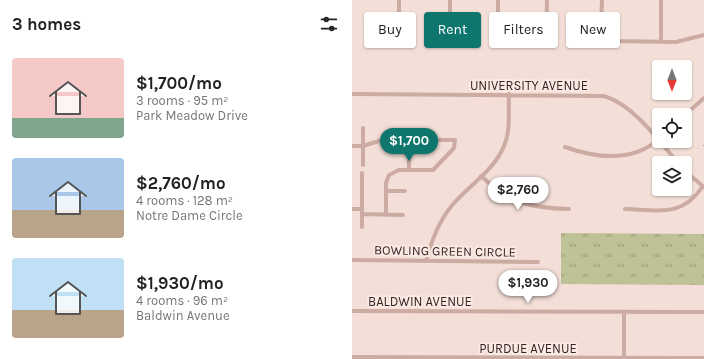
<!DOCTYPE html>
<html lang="en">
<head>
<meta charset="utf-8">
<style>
	:root { --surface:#fff; --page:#f6f6f6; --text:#222; --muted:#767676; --accent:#0f766e }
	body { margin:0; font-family:Karla,sans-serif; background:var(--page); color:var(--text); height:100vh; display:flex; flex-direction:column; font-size:15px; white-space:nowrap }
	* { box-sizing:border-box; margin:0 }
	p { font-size:13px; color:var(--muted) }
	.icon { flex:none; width:22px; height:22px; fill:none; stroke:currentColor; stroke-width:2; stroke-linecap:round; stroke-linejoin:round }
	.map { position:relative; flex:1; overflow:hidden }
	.panel { display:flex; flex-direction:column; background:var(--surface); width:352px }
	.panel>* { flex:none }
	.top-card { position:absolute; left:12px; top:12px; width:280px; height:36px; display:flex; gap:8px }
	.needle { width:26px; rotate:180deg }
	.tools { position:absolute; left:300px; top:60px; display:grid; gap:8px }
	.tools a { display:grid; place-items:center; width:40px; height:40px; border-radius:4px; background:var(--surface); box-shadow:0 1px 3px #0004; font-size:20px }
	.price { position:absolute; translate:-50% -34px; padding:0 9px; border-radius:14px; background:#fff; color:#222; font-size:13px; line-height:26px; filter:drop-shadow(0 1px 2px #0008) }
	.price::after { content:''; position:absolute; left:50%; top:24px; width:12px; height:9px; margin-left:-6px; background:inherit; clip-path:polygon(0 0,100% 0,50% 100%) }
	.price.selected { background:var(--accent); color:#fff }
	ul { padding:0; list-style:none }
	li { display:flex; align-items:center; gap:12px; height:100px; padding:0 12px }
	li span { display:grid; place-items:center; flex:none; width:112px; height:80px; border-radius:4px; color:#555 }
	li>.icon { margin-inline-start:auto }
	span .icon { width:48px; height:48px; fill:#fffc; stroke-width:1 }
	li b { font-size:17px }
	h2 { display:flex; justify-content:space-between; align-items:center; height:48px; padding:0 12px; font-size:17px }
	.chip { padding:0 14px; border-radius:4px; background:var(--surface); box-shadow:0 1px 3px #0004; font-size:14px; line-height:36px }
	.chip.selected { background:var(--accent); color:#fff }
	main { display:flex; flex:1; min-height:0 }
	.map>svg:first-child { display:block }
	.grass { fill:url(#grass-tufts) }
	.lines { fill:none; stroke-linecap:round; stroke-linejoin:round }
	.path { stroke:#b7948c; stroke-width:1; stroke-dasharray:2 2; stroke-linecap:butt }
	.minor { stroke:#cbaba2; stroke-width:4 }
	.labels { text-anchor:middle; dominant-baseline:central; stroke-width:4; stroke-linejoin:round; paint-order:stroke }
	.street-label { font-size:13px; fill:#352625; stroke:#faeae3 }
</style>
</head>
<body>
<main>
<section class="panel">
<h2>3 homes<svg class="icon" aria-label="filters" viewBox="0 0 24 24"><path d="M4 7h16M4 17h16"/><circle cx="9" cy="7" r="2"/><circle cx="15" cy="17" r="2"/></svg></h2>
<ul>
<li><span style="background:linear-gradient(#f6c9c9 75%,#7fa58c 0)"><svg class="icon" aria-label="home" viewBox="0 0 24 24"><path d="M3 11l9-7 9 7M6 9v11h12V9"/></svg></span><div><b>$1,700/mo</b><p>3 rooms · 95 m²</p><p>Park Meadow Drive</p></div></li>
<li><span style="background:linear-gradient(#a9c7e8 65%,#b9a48a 0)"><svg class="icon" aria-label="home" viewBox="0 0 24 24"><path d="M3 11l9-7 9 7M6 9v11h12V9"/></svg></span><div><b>$2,760/mo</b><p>4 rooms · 128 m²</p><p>Notre Dame Circle</p></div></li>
<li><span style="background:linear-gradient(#bfe0f5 65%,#b9a48a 0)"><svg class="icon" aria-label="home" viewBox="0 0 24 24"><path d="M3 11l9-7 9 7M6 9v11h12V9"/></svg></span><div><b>$1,930/mo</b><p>4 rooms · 96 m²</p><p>Baldwin Avenue</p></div></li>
</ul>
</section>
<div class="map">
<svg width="352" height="359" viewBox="0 0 352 359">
	<defs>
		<pattern id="grass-tufts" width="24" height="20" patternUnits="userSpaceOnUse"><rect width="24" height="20" fill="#bec296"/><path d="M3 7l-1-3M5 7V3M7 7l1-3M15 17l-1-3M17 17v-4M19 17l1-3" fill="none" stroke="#9b9d7a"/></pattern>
	</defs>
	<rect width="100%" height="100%" fill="#f3dfd7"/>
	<!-- grass -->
	<path class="grass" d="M 209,233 L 352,234 L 352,285 L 209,284 Z"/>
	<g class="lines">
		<!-- path -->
		<path class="path" d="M 351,145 L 352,146"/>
		<!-- minor -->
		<path class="minor" d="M 250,0 C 250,14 245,35 261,41 L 324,42 L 352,35
			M 309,42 L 309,0
			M 47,44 L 47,0
			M 98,44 L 98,0
			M 146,44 L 146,0
			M 194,44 L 195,0
			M 0,94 L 252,96 C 282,105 306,140 326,163
			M 333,115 L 352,98
			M 0,146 L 11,146 L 30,140 L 103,140 L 102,148 L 81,170 L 47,170 L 37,175 L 34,183 L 34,214
			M 213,147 C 244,158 280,163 307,139
			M 11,165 L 11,128
			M 57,170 L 57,140
			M 333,171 L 352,187
			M 129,176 C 158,203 178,208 217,209
			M 34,191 L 53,191
			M 0,209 L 10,209
			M 273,209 C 306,210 330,218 351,186
			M 10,214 L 51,215
			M 10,227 L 10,173
			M 0,260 L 186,262
			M 74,261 C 80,240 87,220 102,203 C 118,185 143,169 152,146 C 159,130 156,111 157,94
			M 0,311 L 352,312
			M 272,313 L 272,359
			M 0,357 L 352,358"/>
	</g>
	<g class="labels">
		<!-- street labels -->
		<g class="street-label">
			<text x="177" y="85">UNIVERSITY AVENUE</text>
			<text transform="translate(93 251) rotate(1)">BOWLING GREEN CIRCLE</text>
			<text x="68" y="301">BALDWIN AVENUE</text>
			<text x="176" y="348">PURDUE AVENUE</text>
		</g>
	</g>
</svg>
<div class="tools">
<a><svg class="needle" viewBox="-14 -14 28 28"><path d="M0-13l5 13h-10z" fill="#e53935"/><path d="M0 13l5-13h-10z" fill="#767676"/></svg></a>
<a><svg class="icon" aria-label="locate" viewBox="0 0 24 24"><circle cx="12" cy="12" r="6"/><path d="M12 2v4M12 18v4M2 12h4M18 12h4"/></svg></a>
<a><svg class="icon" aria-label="layers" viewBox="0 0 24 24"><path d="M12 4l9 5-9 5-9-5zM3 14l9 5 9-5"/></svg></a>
</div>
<b class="price selected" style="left:57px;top:162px">$1,700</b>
<b class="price" style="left:166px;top:211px">$2,760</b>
<b class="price" style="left:176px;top:304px">$1,930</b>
<div class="top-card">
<a class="chip">Buy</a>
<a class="chip selected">Rent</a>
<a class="chip">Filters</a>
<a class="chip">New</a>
</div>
</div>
</main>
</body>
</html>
